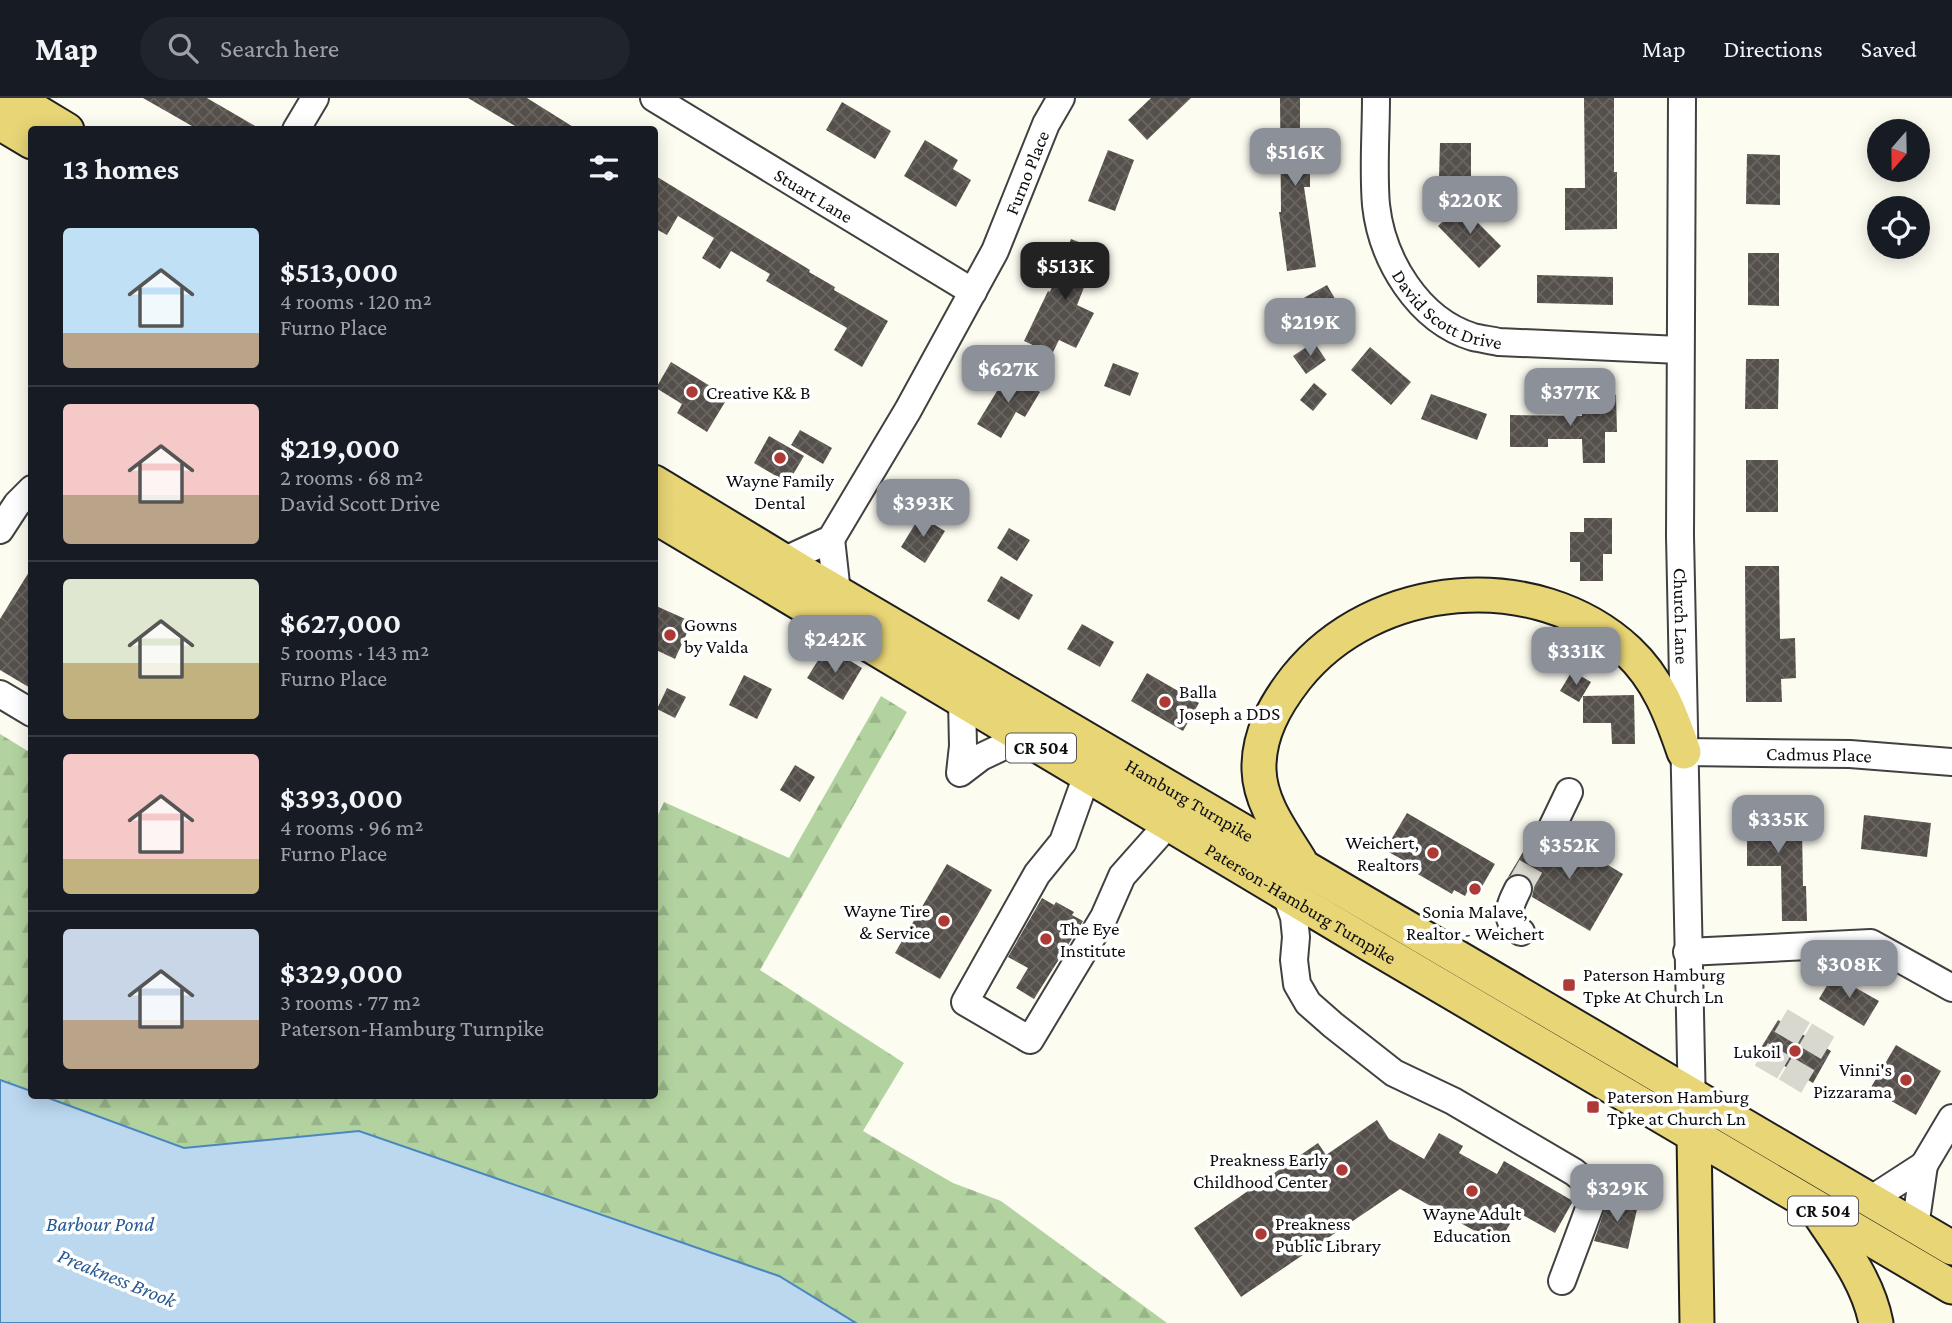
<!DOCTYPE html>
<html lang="en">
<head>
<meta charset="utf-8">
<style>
	:root { --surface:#171b24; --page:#20242c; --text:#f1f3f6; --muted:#9ea1a6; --line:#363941; --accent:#8c9099 }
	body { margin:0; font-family:"Crimson Pro",serif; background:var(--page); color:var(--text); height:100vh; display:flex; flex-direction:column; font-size:26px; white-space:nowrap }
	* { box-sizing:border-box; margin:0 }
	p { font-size:23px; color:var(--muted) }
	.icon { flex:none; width:38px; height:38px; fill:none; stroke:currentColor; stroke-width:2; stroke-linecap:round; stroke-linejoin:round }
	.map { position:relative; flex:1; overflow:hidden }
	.panel { position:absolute; left:28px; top:28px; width:630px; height:973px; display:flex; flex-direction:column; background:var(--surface); border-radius:7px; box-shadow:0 4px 18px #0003 }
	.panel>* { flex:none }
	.needle { width:46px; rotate:200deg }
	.fabs { position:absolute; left:1867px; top:21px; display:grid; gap:14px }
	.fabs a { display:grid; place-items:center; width:63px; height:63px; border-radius:50%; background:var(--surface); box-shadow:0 4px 18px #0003; font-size:35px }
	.price { position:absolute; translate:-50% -60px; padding:0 16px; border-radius:14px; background:var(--accent); color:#fff; font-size:23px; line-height:46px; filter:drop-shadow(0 2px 4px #0008) }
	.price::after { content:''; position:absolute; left:50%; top:42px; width:21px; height:16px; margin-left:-10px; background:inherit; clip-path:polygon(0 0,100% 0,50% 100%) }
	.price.on { background:#222; color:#fff }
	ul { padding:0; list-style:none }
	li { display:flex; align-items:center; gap:21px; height:175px; padding:0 35px }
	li+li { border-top:2px solid var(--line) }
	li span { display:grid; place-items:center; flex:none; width:196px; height:140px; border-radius:7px; color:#555 }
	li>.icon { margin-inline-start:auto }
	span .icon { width:84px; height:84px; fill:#fffc; stroke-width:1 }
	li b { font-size:30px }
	h2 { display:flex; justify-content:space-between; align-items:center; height:84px; padding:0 35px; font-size:30px }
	header { display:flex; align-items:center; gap:42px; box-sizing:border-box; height:98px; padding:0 35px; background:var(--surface); border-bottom:2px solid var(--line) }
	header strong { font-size:33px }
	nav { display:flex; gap:38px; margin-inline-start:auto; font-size:24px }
	.search { width:490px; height:63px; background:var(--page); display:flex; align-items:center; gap:18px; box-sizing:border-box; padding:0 24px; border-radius:38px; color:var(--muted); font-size:26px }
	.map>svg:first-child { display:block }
	.forest { fill:url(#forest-firs) }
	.water { fill:#bbd8ef; stroke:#4b87bd; stroke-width:2 }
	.building { fill:url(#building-cross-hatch) }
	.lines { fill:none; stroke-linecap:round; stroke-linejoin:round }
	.minor-tunnel { stroke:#d9d8cf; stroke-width:26; stroke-dasharray:26 13; stroke-linecap:butt }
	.minor-casing { stroke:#414141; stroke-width:30 }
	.major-casing { stroke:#1f1f1f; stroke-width:37 }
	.minor { stroke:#fff; stroke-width:26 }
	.major { stroke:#e8d576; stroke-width:33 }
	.poi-dot { fill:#ae3a36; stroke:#fff; stroke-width:2.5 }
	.labels { text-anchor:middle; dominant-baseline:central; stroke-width:7; stroke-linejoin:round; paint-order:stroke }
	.shield { fill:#fff; stroke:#565656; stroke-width:2 }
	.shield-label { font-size:18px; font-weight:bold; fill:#0e0e0e }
	.street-label { font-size:19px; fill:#0e0e0e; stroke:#fff }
	.poi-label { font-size:19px; fill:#0e0e0e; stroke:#fff; text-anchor:start }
	.water-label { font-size:21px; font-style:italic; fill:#265a91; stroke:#fff }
</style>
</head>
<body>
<header>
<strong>Map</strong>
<div class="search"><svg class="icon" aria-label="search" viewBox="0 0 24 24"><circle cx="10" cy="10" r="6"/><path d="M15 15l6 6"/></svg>Search here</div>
<nav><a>Map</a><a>Directions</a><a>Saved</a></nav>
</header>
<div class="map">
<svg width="1952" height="1225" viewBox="0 0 1952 1225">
	<defs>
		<pattern id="forest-firs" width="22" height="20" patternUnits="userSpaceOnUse" patternTransform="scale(1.75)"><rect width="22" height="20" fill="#b2d39f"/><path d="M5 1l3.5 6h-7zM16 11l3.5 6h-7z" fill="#98b488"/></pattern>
		<pattern id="building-cross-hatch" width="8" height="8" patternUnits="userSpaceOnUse" patternTransform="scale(1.75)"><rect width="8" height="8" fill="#55504c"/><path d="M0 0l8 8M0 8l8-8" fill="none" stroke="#696561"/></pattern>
	</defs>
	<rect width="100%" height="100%" fill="#fdfcf1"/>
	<!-- forest -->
	<path class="forest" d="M 881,598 L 907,614 L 760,872 L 904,965 L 863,1033 L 953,1085 L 1001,1103 L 1167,1225 L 856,1225 L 779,1178 L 360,1033 L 184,1050 L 43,998 L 654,998 L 654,725 L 664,704 L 789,760 Z
		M 0,636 L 31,655 L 31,993 L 0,982 Z"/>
	<!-- water -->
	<path class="water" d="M 0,982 L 31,993 L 32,998 L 43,998 L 184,1050 L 359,1033 L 779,1178 L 856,1225 L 0,1225 Z"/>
	<!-- building -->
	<path class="building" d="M 143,0 L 207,0 L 262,32 L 199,32 Z
		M 468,0 L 527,0 L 578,32 L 522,32 Z
		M 1151,0 L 1191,0 L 1147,42 L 1128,22 Z
		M 1280,0 L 1300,0 L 1300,32 L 1310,32 L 1310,89 L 1304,89 L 1316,169 L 1287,173 L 1279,114 L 1281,114 Z
		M 1584,0 L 1614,0 L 1614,74 L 1617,74 L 1617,131 L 1565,132 L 1565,90 L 1585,90 Z
		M 842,4 L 891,33 L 875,61 L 826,32 Z
		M 925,42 L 958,62 L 953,71 L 971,82 L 956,109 L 904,78 Z
		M 1440,45 L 1471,45 L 1471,81 L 1439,80 Z
		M 1108,52 L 1134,62 L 1115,113 L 1088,103 Z
		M 1747,56 L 1780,57 L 1780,107 L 1746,106 Z
		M 654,77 L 810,172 L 809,174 L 835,189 L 834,192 L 888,223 L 862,269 L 834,252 L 847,230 L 766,183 L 770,176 L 731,153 L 720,171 L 702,160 L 714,140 L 678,118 L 667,137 L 654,130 Z
		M 1460,107 L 1501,148 L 1479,170 L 1438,128 Z
		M 1071,141 L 1099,152 L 1077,207 L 1094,215 L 1076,250 L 1059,242 L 1052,256 L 1024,243 L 1048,193 L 1050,194 Z
		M 1748,155 L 1779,155 L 1779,208 L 1748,207 Z
		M 1537,177 L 1613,179 L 1613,207 L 1537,205 Z
		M 1327,187 L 1347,221 L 1307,244 L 1297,227 L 1310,220 L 1300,202 Z
		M 1314,244 L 1326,262 L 1306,276 L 1293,258 Z
		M 1370,249 L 1411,284 L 1391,307 L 1351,272 Z
		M 1746,261 L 1779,261 L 1778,311 L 1745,311 Z
		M 671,264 L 728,299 L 707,334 L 677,315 L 682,306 L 656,290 Z
		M 1113,265 L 1139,275 L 1130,298 L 1104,288 Z
		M 1008,275 L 1040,294 L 1025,319 L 1016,314 L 1001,340 L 977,326 Z
		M 1314,285 L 1327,296 L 1313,313 L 1300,302 Z
		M 1431,296 L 1487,316 L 1477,342 L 1421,321 Z
		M 1582,297 L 1616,297 L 1617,334 L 1605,334 L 1605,365 L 1583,365 L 1582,341 L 1548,341 L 1548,349 L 1510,349 L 1510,317 L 1582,318 Z
		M 800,332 L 832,350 L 823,366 L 791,347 Z
		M 769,338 L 804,358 L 788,385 L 754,365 Z
		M 1746,362 L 1778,362 L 1778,414 L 1746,414 Z
		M 920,418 L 945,433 L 925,465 L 901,449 Z
		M 1584,420 L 1612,420 L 1612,456 L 1603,456 L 1603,483 L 1580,483 L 1580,464 L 1570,464 L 1570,434 L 1584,434 Z
		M 1009,430 L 1030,442 L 1017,463 L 997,450 Z
		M 1745,468 L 1779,468 L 1780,541 L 1795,540 L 1796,580 L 1781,581 L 1782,604 L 1746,604 Z
		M 32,469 L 32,591 L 0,572 L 0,521 Z
		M 1001,478 L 1033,497 L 1019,522 L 987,503 Z
		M 654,507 L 692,524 L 675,561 L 654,551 Z
		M 1082,526 L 1114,544 L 1100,569 L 1067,551 Z
		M 822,556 L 834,564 L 839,556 L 862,570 L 843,602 L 807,580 Z
		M 1572,573 L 1591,584 L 1579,604 L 1560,593 Z
		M 1147,575 L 1199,605 L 1183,633 L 1131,603 Z
		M 744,577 L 772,591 L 757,621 L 729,607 Z
		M 667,590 L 686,599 L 675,620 L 657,611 Z
		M 1634,597 L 1635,646 L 1612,646 L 1611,625 L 1583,625 L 1583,598 Z
		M 795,667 L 815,679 L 800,704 L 780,692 Z
		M 1747,705 L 1782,705 L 1782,730 L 1802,729 L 1803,788 L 1806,788 L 1807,823 L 1782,823 L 1781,768 L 1747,768 Z
		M 1407,715 L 1495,766 L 1476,799 L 1467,794 L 1465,798 L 1454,792 L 1452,796 L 1409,771 L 1412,767 L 1385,752 Z
		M 1864,717 L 1931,725 L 1927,759 L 1861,751 Z
		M 1532,739 L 1534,748 L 1541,754 L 1548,756 L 1555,753 L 1564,741 L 1623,776 L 1590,833 L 1532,799 L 1534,789 L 1531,782 L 1526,777 L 1516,775 L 1508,779 Z
		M 947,766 L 992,792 L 940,881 L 895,855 Z
		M 1042,800 L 1054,807 L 1056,804 L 1074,814 L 1072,817 L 1083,823 L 1034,901 L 1016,890 L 1028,870 L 1008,859 Z
		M 1833,877 L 1879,903 L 1864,928 L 1819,901 Z
		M 1778,922 L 1831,953 L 1813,985 L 1759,953 Z
		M 1896,947 L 1941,973 L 1916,1017 L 1870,991 Z
		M 1377,1022 L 1389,1041 L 1424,1061 L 1439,1035 L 1463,1048 L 1459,1055 L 1497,1076 L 1504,1063 L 1573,1103 L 1555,1135 L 1517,1114 L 1498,1146 L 1400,1091 L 1241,1199 L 1194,1130 L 1318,1045 L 1326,1057 Z
		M 1608,1101 L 1638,1107 L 1628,1151 L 1594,1143 Z"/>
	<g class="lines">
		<!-- minor-tunnel -->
		<path class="minor-tunnel" d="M 1518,791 L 1547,740
			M 1766,974 L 1804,909
			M 1790,988 L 1828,924"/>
		<defs>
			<g id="minor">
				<path id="s1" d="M 654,0 L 973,194"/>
				<path id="s2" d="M 1376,0 C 1376,35 1373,72 1376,107 C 1382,162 1418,222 1473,239 C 1481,241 1490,242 1499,244 L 1680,252"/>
				<path id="s3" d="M 1682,0 L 1680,438 L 1692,1011"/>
				<path d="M 296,32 L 315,0"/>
				<path d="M 0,432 L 17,406 L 32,391"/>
				<path d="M 831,441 L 837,495"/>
				<path id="s4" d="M 783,463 L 831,441 L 908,312 L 995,153 L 1046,26 L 1061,0"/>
				<path d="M 0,596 L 32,615"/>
				<path d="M 962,603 L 963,648 L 960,675 L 981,659 L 1023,639"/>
				<path id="s5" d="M 1684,654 L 1850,656 L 1952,664"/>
				<path d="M 1087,677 L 1063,744 L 1037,776 L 965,904 L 1030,942 L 1104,819 L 1122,778 L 1169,725"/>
				<path d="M 1547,740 L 1569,694"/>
				<path d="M 1518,791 C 1509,809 1503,821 1521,834"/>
				<path d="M 1286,797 L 1294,819 L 1296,839 L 1294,862 L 1297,886 L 1308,905 L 1333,927 L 1394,975 L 1453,1003 L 1574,1074 L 1591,1088 L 1593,1100 L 1562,1183"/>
				<path d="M 1687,854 L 1871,845 L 1952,890"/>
				<path d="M 1924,1067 L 1952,1020"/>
				<path d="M 1870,1102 L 1924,1067 L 1915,1129"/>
			</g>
			<g id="major">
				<path d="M 14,0 L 67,32"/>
				<path d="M 0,25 L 32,44"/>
				<path id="s6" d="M 654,384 L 809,478 L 1952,1150"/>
				<path id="s7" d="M 654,418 L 1371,847 L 1952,1189"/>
				<path d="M 1300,763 C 1283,735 1260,706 1259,672 C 1258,637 1275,607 1296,580 C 1374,482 1536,468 1628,553 C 1658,581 1671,616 1684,654"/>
				<path d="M 1694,1037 L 1697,1225"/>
				<path d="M 1818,1114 C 1841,1149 1868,1183 1876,1225"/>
			</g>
		</defs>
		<!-- minor casing -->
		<use href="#minor" class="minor-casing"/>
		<!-- major casing -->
		<use href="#major" class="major-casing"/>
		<!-- minor -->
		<use href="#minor" class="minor"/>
		<!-- major -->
		<use href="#major" class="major"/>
	</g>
	<!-- markers -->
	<g class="poi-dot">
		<circle cx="692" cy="294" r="7"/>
		<circle cx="780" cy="360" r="7"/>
		<circle cx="670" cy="537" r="7"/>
		<circle cx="1165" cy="604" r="7"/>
		<circle cx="1433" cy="755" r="7"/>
		<circle cx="1475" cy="791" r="7"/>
		<circle cx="944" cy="823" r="7"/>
		<circle cx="1046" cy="841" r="7"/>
		<rect x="1562" y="880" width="14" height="14" rx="3.5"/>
		<circle cx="1795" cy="953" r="7"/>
		<circle cx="1906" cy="982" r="7"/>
		<rect x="1586" y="1002" width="14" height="14" rx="3.5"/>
		<circle cx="1342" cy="1072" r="7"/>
		<circle cx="1472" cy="1093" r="7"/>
		<circle cx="1261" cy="1136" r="7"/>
	</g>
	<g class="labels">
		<!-- shield labels -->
		<g class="shield">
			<rect x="1006" y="635.5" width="70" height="29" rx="5"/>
			<rect x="1788" y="1098.5" width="70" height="29" rx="5"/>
		</g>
		<g class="shield-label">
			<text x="1041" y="650">CR 504</text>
			<text x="1823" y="1113">CR 504</text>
		</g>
		<!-- street labels -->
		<g class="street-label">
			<text stroke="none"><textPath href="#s4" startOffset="469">Furno Place</textPath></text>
			<text stroke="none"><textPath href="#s1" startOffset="187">Stuart Lane</textPath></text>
			<text stroke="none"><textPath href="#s2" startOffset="243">David Scott Drive</textPath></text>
			<text stroke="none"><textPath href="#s3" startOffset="518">Church Lane</textPath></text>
			<text stroke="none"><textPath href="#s5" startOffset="135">Cadmus Place</textPath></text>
			<text stroke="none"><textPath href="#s6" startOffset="623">Hamburg Turnpike</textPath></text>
			<text stroke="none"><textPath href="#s7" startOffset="754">Paterson-Hamburg Turnpike</textPath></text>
		</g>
		<!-- poi labels -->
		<g class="poi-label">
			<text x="706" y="294">Creative K&amp; B</text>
			<text x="780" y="382" text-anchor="middle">Wayne Family<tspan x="780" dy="22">Dental</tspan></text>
			<text x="684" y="526">Gowns<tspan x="684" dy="22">by Valda</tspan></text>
			<text x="1179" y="593">Balla<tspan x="1179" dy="22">Joseph a DDS</tspan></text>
			<text x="1419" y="744" text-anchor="end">Weichert,<tspan x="1419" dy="22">Realtors</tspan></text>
			<text x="930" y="812" text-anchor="end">Wayne Tire<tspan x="930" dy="22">&amp; Service</tspan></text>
			<text x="1475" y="813" text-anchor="middle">Sonia Malave,<tspan x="1475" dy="22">Realtor - Weichert</tspan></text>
			<text x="1060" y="830">The Eye<tspan x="1060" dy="22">Institute</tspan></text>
			<text x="1583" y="876">Paterson Hamburg<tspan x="1583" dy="22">Tpke At Church Ln</tspan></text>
			<text x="1781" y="953" text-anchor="end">Lukoil</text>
			<text x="1892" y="971" text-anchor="end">Vinni's<tspan x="1892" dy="22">Pizzarama</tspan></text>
			<text x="1607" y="998">Paterson Hamburg<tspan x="1607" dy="22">Tpke at Church Ln</tspan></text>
			<text x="1328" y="1061" text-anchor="end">Preakness Early<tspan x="1328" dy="22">Childhood Center</tspan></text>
			<text x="1472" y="1115" text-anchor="middle">Wayne Adult<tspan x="1472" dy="22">Education</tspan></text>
			<text x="1275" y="1125">Preakness<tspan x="1275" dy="22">Public Library</tspan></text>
		</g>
		<!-- water labels -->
		<g class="water-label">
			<text x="100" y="1126">Barbour Pond</text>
			<text transform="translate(117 1180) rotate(22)">Preakness Brook</text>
		</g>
	</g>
</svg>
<div class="fabs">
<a><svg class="needle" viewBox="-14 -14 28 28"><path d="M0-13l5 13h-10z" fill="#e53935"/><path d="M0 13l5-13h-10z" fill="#9ea1a6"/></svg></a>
<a><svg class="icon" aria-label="locate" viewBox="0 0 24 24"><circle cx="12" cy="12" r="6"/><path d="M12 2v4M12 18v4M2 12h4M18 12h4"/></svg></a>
</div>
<b class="price" style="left:1295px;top:90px">$516K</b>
<b class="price" style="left:1470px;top:138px">$220K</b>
<b class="price on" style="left:1065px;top:204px">$513K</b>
<b class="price" style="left:1310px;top:260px">$219K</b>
<b class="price" style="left:1008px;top:307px">$627K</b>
<b class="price" style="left:1570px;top:330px">$377K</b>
<b class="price" style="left:923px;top:441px">$393K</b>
<b class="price" style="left:835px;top:577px">$242K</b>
<b class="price" style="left:1576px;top:589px">$331K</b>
<b class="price" style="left:1778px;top:757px">$335K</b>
<b class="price" style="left:1569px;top:783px">$352K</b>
<b class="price" style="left:1849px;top:902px">$308K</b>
<b class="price" style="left:1617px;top:1126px">$329K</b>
<section class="panel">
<h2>13 homes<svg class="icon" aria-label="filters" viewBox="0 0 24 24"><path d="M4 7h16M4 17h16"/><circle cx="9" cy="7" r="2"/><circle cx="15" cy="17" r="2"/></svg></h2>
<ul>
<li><span style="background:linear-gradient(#bfe0f5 75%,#b9a48a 0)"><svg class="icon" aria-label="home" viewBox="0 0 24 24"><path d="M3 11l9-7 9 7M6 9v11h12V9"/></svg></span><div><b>$513,000</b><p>4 rooms · 120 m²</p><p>Furno Place</p></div></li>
<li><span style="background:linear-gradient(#f6c9c9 65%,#b9a48a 0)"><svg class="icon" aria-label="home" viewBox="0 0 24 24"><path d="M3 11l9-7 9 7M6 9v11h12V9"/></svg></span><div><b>$219,000</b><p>2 rooms · 68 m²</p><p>David Scott Drive</p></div></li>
<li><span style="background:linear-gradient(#dfe7d0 60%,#c2b280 0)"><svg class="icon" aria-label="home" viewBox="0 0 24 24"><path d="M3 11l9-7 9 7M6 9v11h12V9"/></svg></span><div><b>$627,000</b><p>5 rooms · 143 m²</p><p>Furno Place</p></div></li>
<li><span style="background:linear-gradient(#f6c9c9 75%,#c2b280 0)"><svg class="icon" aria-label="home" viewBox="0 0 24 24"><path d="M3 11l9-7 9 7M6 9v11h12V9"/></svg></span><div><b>$393,000</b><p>4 rooms · 96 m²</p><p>Furno Place</p></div></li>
<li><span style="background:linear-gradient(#c9d6e8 65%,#b9a48a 0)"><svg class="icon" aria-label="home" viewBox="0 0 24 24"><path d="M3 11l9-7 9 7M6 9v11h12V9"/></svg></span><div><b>$329,000</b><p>3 rooms · 77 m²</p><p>Paterson-Hamburg Turnpike</p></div></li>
</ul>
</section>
</div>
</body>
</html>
